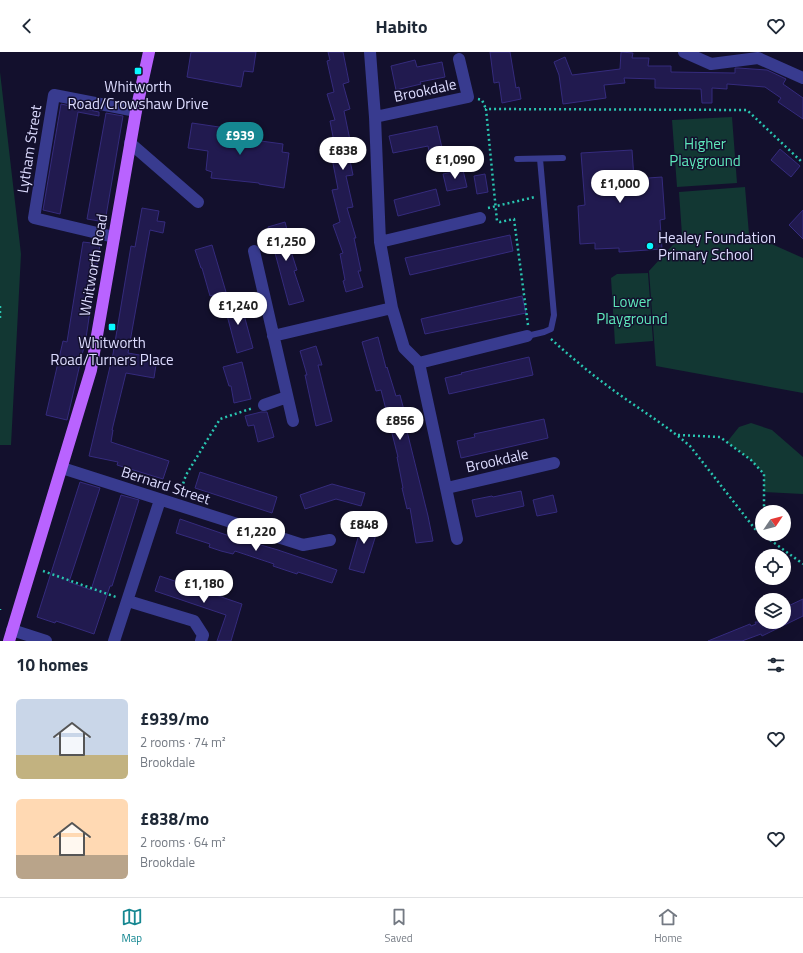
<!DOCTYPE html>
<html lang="en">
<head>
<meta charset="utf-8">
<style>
	:root { --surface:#fff; --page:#f2f2f3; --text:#1f2937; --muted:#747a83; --line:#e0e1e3; --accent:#158791 }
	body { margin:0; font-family:"Titillium Web",sans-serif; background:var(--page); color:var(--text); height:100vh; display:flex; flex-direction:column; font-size:15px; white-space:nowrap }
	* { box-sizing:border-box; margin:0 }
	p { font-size:13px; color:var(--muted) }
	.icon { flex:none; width:22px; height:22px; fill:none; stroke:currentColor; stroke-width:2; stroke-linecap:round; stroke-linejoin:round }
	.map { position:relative; height:589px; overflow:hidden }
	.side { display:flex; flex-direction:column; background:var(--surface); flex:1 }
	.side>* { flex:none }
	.needle { width:26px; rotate:55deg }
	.fabs { position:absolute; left:755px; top:453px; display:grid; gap:8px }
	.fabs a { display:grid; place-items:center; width:36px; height:36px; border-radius:50%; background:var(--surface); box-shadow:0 4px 16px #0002; font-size:20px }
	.price { position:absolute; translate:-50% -34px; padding:0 9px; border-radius:14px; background:#fff; color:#222; font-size:13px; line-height:26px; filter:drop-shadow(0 1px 2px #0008) }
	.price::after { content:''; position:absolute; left:50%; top:24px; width:12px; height:9px; margin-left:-6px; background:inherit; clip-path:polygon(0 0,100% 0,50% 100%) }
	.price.on { background:var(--accent); color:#fff }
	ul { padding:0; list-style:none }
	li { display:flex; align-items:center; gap:12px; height:100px; padding:0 16px }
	li span { display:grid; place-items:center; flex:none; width:112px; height:80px; border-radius:6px; color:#555 }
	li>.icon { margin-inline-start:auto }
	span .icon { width:48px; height:48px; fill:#fffc; stroke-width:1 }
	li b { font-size:17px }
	h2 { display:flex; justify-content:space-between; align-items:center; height:48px; padding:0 16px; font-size:17px }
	header { display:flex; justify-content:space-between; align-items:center; height:52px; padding:0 16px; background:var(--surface); font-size:18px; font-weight:700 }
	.tab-bar { display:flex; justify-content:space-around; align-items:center; height:56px; border-top:1px solid var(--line); background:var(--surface); font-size:11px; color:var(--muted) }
	.tab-bar a { display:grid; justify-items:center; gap:2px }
	.tab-bar .on { color:var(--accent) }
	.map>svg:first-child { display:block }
	.green { fill:#123733 }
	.building { fill:#211a4f; stroke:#352b7d }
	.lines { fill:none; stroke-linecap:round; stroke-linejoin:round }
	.path { stroke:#29c6b1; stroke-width:2.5; stroke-dasharray:2 3; stroke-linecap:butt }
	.lane { stroke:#383b8f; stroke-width:6 }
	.street { stroke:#383b8f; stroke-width:12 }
	.primary { stroke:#b963ff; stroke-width:12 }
	.poi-dot { fill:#08f9ff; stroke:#13102d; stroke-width:1.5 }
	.labels { text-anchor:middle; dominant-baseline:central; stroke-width:3; stroke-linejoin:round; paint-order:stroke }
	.poi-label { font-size:15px; fill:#dddcff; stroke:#13102d }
	.street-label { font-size:15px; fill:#dddcff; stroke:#13102d }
	.park-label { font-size:15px; fill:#5ee8bb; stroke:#13102d }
</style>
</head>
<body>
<header><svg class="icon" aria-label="back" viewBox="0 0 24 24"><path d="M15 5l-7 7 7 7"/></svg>Habito<svg class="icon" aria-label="heart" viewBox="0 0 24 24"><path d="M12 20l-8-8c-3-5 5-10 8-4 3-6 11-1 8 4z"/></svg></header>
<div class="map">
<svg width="803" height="589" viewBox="0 0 803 589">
	<rect width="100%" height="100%" fill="#13102d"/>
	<!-- green -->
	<path class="green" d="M 0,20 L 21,202 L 11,393 L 0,393 Z
		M 732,65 L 737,131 L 677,135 L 672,68 Z
		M 745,135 L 749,182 L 803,206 L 803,341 L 656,314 L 649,219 L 682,183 L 679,140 Z
		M 648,221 L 653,289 L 615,292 L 611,226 L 617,222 Z
		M 751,371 L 772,378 L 803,405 L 803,442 L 764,440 L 764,422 L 751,408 L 727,390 L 739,375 Z"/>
	<!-- building -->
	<path class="building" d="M 191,0 L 256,0 L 253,20 L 244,19 L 241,35 L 187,25 Z
		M 328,0 L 343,0 L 349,30 L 343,32 L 350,57 L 344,59 L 351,93 L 347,94 L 353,123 L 346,124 L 353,155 L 347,156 L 356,186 L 354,186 L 361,219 L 358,219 L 363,235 L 346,240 L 343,229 L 345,228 L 340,202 L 343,201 L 333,173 L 340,170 L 332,138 L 338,137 L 330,96 L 335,95 L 330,69 L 335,68 L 327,42 L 334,40 L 327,9 L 330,8 Z
		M 490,0 L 510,0 L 516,36 L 519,35 L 521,47 L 502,51 L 499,30 L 494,31 Z
		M 621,0 L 633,1 L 632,6 L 649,6 L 648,14 L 671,14 L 671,20 L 735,21 L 735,16 L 738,16 L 767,18 L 786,27 L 783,32 L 803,46 L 803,67 L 778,50 L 781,46 L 765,35 L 727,32 L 727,37 L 712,36 L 712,51 L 702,51 L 701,37 L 655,36 L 655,27 L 624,26 L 625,31 L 604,33 L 606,46 L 563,52 L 559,23 L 554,10 L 565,5 L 572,23 L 620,17 Z
		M 415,8 L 417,15 L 442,10 L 445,25 L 420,30 L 421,32 L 396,38 L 391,14 Z
		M 61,52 L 99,60 L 99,64 L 78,60 L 60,162 L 43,158 Z
		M 106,61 L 123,64 L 105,170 L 87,167 Z
		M 192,71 L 246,79 L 246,87 L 283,92 L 282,100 L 289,101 L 284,136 L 259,132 L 259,131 L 211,126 L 212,120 L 206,118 L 208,99 L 188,96 Z
		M 437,74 L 442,96 L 429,99 L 428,94 L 393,101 L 389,84 Z
		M 780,97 L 800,114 L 791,125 L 771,108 Z
		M 632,98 L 634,127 L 662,125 L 665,167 L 660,168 L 662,197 L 619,200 L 619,196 L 595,197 L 595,191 L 580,192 L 578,154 L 585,153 L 581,101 Z
		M 463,118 L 467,135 L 447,139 L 443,122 Z
		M 485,122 L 488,140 L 477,142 L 474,124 Z
		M 436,137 L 440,153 L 398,164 L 394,148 Z
		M 142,156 L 159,159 L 157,169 L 165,170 L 163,181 L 150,178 L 128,301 L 157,306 L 154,326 L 126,321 L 112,378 L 113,378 L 111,390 L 169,409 L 163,427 L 117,413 L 118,410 L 89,404 L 113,302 L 131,194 L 135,195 Z
		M 803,158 L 803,187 L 789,173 Z
		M 285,170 L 290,189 L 288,190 L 297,218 L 294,219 L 304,249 L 289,253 L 268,175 Z
		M 510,183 L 513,199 L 410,223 L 405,206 Z
		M 83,190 L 100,192 L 86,286 L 67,368 L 46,363 L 63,289 L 67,290 Z
		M 212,193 L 226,240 L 210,244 L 202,216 L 201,216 L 195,198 Z
		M 522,244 L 526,261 L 425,282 L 421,267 Z
		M 240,248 L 253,296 L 237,301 L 224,252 Z
		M 378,285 L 386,316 L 387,315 L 396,344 L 400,343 L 405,362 L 403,363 L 428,464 L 433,489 L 416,491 L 410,456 L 407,457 L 402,436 L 403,436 L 397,405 L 398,405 L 381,338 L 376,339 L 362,290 Z
		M 316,294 L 322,313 L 318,313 L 332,369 L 316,374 L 305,323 L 307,323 L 300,299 Z
		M 529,305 L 533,323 L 449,342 L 445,326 L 462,322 L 461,321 Z
		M 242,310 L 251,347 L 234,351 L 231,334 L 229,334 L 223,315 Z
		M 261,360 L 267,360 L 274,385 L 258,390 L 254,373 L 248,374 L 245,364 Z
		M 544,367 L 548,386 L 461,406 L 457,389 L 475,385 L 474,382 Z
		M 200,420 L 277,445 L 272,461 L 195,436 Z
		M 80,430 L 100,436 L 69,530 L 91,538 L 121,443 L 139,448 L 112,534 L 110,534 L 94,582 L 56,569 L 55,571 L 37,565 Z
		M 332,432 L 365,441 L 361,454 L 336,447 L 305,457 L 300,443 Z
		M 521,439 L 524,454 L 476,465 L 472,448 L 492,444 L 493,445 Z
		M 553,443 L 557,460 L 537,464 L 533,448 Z
		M 364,465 L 380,470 L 364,521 L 349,517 Z
		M 180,467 L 244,489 L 244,488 L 278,498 L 337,518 L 332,531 L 298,520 L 297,522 L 273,514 L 274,512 L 235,499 L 233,502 L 221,499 L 209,495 L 210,492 L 176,481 Z
		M 160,524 L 242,552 L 231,589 L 217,589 L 226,563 L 155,539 Z
		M 803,547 L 803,564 L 762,584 L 761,582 L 742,589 L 708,589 L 750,572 L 751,574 L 756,572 L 755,570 L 784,570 L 784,556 Z"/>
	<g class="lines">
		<!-- path -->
		<path class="path" d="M 478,47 L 482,48 L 486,57
			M 488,156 L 535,145
			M 0,254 L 0,267
			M 528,273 L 514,167 L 500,170 L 497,169 L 486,57 L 747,58 L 803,111
			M 551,287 C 573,307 596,326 620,343 C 644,360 668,375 690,394 L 755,477 L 762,482
			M 678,383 L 720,385 L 751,408 L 764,422 L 764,460
			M 180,441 L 186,423 L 220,367 L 253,356
			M 762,482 L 803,512
			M 43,519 L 116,545
			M 0,557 L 0,558"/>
		<!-- lane -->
		<path class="lane" d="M 517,107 L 563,106
			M 527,284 L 544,280 L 551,277 L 554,263 L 540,107"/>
		<!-- street -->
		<path class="street" d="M 370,0 L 375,65 L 380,190 L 392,256 L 404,296 L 419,311 L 457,487
			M 684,0 L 711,12 L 758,6 L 803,26
			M 375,65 L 468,45 L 459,7
			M 130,91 L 198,150
			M 114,185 L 34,166 L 54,43 L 136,59
			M 380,190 L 480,166
			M 254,199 L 293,369
			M 273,284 L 392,256
			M 419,311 L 527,284
			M 264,353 L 287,345
			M 62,416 L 303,493 L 330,488
			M 447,436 L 554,411
			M 128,549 L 194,569 L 203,583 L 201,589
			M 12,578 L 46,589
			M 114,589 L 160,448"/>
		<!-- primary -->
		<path class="primary" d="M 9,589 L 91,318 L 136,59 L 149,0"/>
	</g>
	<!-- markers -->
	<g class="poi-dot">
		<rect x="134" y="15" width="8" height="8" rx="2"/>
		<circle cx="650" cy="194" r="4"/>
		<rect x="108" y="271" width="8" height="8" rx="2"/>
	</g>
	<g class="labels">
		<!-- poi labels -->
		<g class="poi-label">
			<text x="138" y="34">Whitworth<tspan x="138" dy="17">Road/Crowshaw Drive</tspan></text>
			<text x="658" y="185" text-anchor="start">Healey Foundation<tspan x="658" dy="17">Primary School</tspan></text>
			<text x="112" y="290">Whitworth<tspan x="112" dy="17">Road/Turners Place</tspan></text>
		</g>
		<!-- street labels -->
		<g class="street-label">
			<text transform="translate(425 38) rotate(-12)">Brookdale</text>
			<text transform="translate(29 97) rotate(-81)">Lytham Street</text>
			<text transform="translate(93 213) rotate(-80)">Whitworth Road</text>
			<text transform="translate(497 408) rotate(-13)">Brookdale</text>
			<text transform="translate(166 433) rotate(18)">Bernard Street</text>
		</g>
		<!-- park labels -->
		<g class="park-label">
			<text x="705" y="91">Higher<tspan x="705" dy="17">Playground</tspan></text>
			<text x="632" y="249">Lower<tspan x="632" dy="17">Playground</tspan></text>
		</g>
	</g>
</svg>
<div class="fabs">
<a><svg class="needle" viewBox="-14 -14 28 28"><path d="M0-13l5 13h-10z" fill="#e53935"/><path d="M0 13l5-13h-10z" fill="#747a83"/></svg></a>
<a><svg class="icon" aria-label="locate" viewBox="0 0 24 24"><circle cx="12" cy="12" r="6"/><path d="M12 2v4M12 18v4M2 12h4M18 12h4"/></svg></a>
<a><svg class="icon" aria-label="layers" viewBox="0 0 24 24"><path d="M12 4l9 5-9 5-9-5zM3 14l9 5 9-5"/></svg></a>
</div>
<b class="price on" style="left:240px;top:104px">£939</b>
<b class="price" style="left:343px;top:119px">£838</b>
<b class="price" style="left:455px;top:128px">£1,090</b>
<b class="price" style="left:620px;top:152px">£1,000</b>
<b class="price" style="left:286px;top:210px">£1,250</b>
<b class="price" style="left:238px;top:274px">£1,240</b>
<b class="price" style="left:400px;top:389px">£856</b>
<b class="price" style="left:364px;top:493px">£848</b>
<b class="price" style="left:256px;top:500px">£1,220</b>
<b class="price" style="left:204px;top:552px">£1,180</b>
</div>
<section class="side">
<h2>10 homes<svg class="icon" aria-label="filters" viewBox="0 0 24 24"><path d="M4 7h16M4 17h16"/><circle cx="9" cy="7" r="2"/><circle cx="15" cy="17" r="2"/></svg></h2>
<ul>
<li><span style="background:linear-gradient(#c9d6e8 70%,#c2b280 0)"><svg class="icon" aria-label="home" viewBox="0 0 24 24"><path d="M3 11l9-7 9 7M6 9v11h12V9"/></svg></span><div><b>£939/mo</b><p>2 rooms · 74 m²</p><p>Brookdale</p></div><svg class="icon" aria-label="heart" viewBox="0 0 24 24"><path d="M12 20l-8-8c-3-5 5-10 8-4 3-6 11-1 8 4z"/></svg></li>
<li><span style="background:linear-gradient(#ffd9b3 70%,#b9a48a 0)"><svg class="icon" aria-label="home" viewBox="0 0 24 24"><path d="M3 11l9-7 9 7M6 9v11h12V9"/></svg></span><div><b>£838/mo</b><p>2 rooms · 64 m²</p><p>Brookdale</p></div><svg class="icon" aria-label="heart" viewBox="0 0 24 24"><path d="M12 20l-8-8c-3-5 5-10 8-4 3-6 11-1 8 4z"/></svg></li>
</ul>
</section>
<nav class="tab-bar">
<a class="on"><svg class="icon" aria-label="map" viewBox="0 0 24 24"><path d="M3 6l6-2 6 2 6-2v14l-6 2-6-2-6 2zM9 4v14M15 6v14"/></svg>Map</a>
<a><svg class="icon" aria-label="saved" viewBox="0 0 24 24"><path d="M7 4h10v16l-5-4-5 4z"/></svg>Saved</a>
<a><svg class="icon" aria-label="home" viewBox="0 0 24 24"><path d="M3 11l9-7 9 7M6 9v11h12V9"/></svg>Home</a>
</nav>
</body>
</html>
